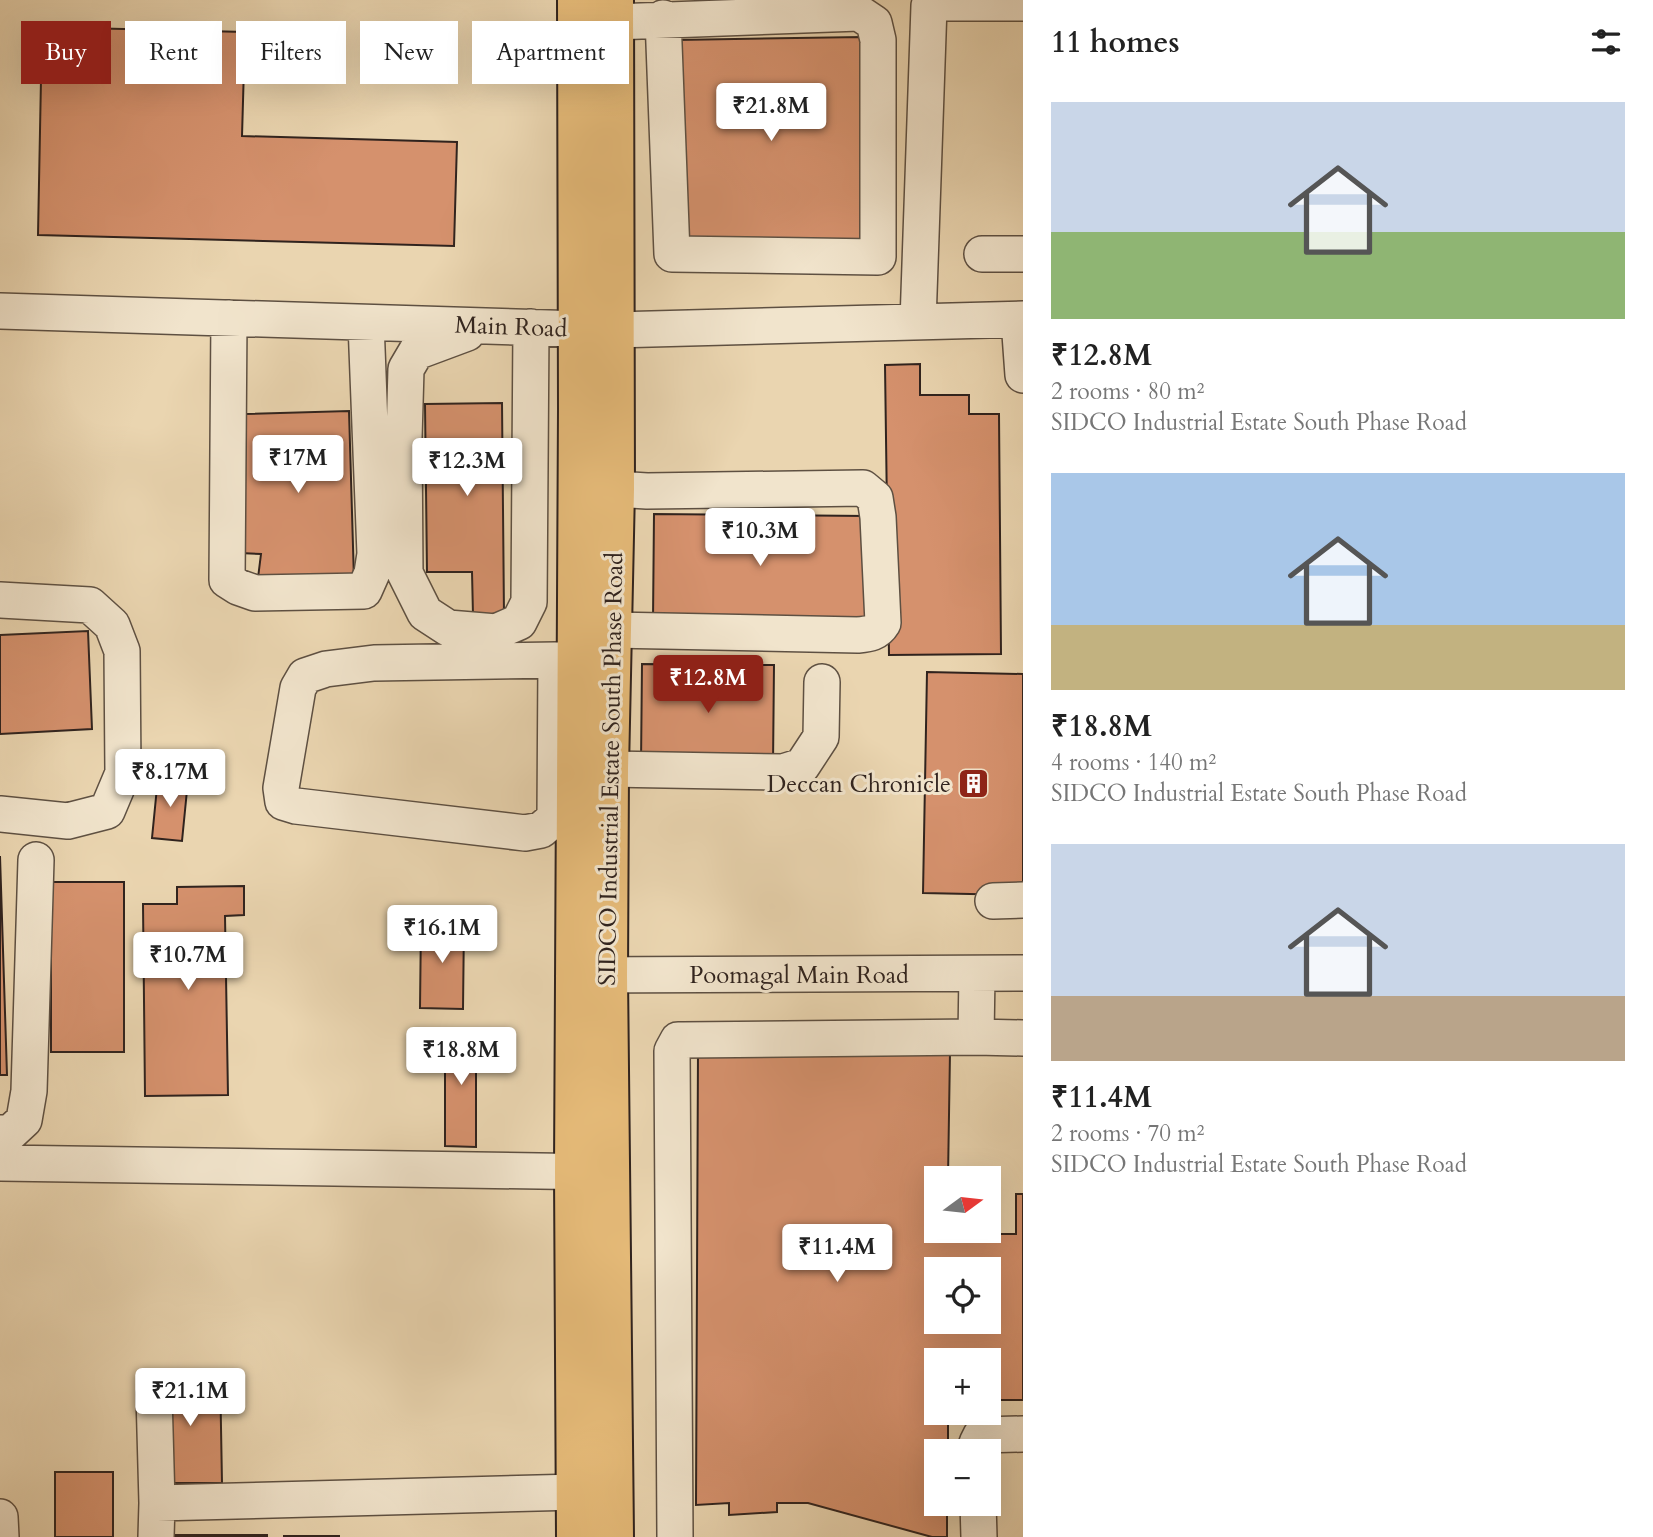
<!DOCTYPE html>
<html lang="en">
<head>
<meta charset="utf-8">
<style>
	:root { --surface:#fff; --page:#f6f6f6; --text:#222; --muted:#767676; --accent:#8f2418 }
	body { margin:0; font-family:Cardo,serif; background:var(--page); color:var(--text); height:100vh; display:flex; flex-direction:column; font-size:26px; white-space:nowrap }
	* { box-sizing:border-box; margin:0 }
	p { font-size:23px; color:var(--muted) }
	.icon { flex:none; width:38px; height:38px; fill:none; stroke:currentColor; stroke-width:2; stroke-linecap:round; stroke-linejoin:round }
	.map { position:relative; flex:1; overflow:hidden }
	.sheet { display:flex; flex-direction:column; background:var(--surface); width:630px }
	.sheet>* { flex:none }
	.banner { position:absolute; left:21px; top:21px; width:665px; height:63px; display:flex; gap:14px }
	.needle { width:46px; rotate:75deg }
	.tools { position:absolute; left:924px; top:1166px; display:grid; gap:14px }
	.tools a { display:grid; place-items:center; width:77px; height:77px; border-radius:0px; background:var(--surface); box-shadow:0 7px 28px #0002; font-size:35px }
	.price { position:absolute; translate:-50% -60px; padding:0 16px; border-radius:7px; background:#fff; color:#222; font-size:23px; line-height:46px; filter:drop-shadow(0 2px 4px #0008) }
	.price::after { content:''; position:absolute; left:50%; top:42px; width:21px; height:16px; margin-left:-10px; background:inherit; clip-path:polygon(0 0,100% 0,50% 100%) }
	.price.current { background:var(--accent); color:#fff }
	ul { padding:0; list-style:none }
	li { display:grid; align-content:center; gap:14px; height:371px; padding:0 28px }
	li span { display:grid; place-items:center; height:217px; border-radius:0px; color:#555 }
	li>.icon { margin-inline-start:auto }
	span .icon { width:126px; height:126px; fill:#fffc; stroke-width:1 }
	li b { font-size:30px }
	h2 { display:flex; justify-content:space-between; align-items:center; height:84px; padding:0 28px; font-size:30px }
	.tag { padding:0 24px; border-radius:0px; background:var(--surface); box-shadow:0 7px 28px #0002; font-size:24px; line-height:63px }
	.tag.current { background:var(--accent); color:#fff }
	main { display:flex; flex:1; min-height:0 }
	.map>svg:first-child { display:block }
	.building { fill:#d5916d; stroke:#30231e; stroke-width:2; fill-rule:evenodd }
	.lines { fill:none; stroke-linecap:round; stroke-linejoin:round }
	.minor-casing { stroke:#5e5042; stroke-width:38 }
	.major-casing { stroke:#30231e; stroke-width:42 }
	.minor { stroke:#f1e4cc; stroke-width:35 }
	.major { stroke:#e5ba78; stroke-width:38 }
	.labels { text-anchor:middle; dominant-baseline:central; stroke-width:6; stroke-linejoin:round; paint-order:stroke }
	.street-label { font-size:24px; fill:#30231e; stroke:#f1e4cc }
	.poi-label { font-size:24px; fill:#30231e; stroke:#f1e4cc; text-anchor:end }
</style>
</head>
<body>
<main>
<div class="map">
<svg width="1023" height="1537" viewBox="0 0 1023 1537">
	<rect width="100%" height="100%" fill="#ead5b0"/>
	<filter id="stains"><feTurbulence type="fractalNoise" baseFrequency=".00286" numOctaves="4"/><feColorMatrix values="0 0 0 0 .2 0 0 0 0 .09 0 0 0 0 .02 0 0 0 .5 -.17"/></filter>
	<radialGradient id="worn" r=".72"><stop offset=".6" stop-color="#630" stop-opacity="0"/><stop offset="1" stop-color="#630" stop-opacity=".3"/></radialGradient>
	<!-- building -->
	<path class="building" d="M 42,27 L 245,32 L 242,136 L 457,142 L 454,246 L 38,235 Z
		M 862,37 L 866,246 L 680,249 L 676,40 Z
		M 920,364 L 920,395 L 969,395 L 969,414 L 999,414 L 1001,654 L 889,655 L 885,365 Z
		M 502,403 L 504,615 L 473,615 L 472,572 L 427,572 L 425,404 Z
		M 349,411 L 354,580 L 258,578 L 261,554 L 240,553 L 244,414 Z
		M 654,514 L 866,516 L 865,622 L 653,620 Z
		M 88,631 L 92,729 L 0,734 L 0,635 Z
		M 642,664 L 774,665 L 773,765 L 641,764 Z
		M 927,672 L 1023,674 L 1023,895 L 923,893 Z
		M 158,777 L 188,780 L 182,841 L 152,838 Z
		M 0,856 L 7,1075 L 0,1075 Z
		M 51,882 L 124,882 L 124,1052 L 51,1052 Z
		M 244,886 L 244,915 L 225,916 L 228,1095 L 145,1096 L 143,904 L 177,904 L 177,887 Z
		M 421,921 L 464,922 L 463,1009 L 420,1008 Z
		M 445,1028 L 476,1028 L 476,1147 L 445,1146 Z
		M 698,1049 L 950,1052 L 948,1178 L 936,1178 L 936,1230 L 947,1230 L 947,1234 L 1016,1234 L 1016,1194 L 1023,1194 L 1023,1400 L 989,1400 L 989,1360 L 936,1360 L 936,1412 L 948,1412 L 948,1451 L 936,1451 L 936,1503 L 947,1503 L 947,1537 L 932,1537 L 808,1503 L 777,1503 L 777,1512 L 729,1515 L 729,1503 L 696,1505 ZM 936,1269 L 989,1269 L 989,1321 L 936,1321 Z
		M 220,1372 L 222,1483 L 160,1483 L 158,1373 Z
		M 55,1472 L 113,1472 L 113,1537 L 55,1537 Z
		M 158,1535 L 267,1535 L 267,1537 L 158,1537 Z
		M 284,1536 L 339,1536 L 339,1537 L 284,1537 Z"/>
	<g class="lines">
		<defs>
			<path id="minor" d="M 614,22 L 859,13 L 874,23 L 878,40 L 878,257 L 672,254 L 663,18
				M 982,254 L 1023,254
				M 0,311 L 614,330 L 1023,319
				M 229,318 L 227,580 L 238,587 L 255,593 L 364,591 L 372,573 L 375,554 L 366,323
				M 1019,320 L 1023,375
				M 918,322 L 929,6 L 934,3 L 1023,3
				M 467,333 L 416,352 L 406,369 L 404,438 L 405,573 L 425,613 L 448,628 L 496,632 L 519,622 L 529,602 L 531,327
				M 0,600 L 90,605 L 112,625 L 122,651 L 123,773 L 107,811 L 68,821 L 0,814
				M 612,630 L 858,635 C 869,634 877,633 883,623 L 878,517 L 875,498 L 863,488 L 647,491 L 615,489
				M 556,660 L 555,818 L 541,830 L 525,833 L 296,806 L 283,802 L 281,788 L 298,688 L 305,676 L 326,669 L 374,663 L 556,660 L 577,660
				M 609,769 L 783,772 L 802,766 L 821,737 L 822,682
				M 993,901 L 1023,900
				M 977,974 L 976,1037 L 1023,1038
				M 579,975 L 1023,973
				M 0,1133 L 10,1133 L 24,1120 L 29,1091 L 36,860
				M 0,1163 L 602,1172
				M 154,1395 L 157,1503 L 577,1492
				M 977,1451 L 977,1443 L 981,1435 L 1023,1434
				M 978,1503 L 979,1537
				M 0,1517 L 1,1537
				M 156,1537 L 157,1503
				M 675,1537 L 672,1051 L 678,1040 L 683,1040 L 976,1037"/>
			<path id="major" d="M 576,1537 L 574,1172 L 578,409 L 577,0
				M 614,1537 L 608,976 L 609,769 L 615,489 L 614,0"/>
		</defs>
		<!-- minor casing -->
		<use href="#minor" class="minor-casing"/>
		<!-- major casing -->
		<use href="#major" class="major-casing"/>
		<!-- minor -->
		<use href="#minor" class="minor"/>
		<!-- major -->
		<use href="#major" class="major"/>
	</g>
	<!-- icons -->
	<defs>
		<symbol id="building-square" viewBox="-11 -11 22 22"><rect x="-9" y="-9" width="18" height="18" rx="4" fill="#8f2418" stroke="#f1e4cc"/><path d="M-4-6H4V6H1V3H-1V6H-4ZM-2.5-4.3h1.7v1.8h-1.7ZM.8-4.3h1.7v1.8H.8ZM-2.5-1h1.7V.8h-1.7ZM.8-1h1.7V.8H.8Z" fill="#fff"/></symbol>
	</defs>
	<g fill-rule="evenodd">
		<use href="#building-square" x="956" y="766" width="35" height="35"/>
	</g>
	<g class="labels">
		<!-- street labels -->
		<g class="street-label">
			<text transform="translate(511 327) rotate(2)">Main Road</text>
			<text transform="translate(611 769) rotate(-89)">SIDCO Industrial Estate South Phase Road</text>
			<text x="799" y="975">Poomagal Main Road</text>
		</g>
		<!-- poi labels -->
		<g class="poi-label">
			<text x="951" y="784">Deccan Chronicle</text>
		</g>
	</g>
	<rect width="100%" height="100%" filter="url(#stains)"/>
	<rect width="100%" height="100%" fill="url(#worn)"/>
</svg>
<div class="tools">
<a><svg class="needle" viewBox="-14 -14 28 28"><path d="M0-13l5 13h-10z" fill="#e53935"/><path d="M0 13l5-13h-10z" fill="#767676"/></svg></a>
<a><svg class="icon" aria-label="locate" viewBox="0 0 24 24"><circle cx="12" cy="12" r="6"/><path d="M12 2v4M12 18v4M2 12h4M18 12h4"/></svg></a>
<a>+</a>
<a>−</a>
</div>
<b class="price" style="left:771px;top:143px">₹21.8M</b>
<b class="price" style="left:298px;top:495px">₹17M</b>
<b class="price" style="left:467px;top:498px">₹12.3M</b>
<b class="price" style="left:760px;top:568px">₹10.3M</b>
<b class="price current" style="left:708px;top:715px">₹12.8M</b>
<b class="price" style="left:170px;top:809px">₹8.17M</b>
<b class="price" style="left:442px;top:965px">₹16.1M</b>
<b class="price" style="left:188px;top:992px">₹10.7M</b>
<b class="price" style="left:461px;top:1087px">₹18.8M</b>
<b class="price" style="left:837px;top:1284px">₹11.4M</b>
<b class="price" style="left:190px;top:1428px">₹21.1M</b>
<div class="banner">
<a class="tag current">Buy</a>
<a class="tag">Rent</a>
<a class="tag">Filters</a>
<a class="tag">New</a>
<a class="tag">Apartment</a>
</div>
</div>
<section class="sheet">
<h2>11 homes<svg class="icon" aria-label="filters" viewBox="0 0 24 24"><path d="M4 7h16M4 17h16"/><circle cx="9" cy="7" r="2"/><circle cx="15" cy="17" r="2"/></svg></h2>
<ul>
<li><span style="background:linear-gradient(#c9d6e8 60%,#8fb573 0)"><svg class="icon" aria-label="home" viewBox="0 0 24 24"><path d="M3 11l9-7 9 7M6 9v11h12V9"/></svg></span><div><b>₹12.8M</b><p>2 rooms · 80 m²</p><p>SIDCO Industrial Estate South Phase Road</p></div></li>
<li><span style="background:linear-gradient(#a9c7e8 70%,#c2b280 0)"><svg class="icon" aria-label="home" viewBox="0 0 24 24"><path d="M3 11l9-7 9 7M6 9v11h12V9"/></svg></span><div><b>₹18.8M</b><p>4 rooms · 140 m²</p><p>SIDCO Industrial Estate South Phase Road</p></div></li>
<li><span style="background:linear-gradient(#c9d6e8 70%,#b9a48a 0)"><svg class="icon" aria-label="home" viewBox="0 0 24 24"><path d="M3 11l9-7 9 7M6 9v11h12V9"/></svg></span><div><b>₹11.4M</b><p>2 rooms · 70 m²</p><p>SIDCO Industrial Estate South Phase Road</p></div></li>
</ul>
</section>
</main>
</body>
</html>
